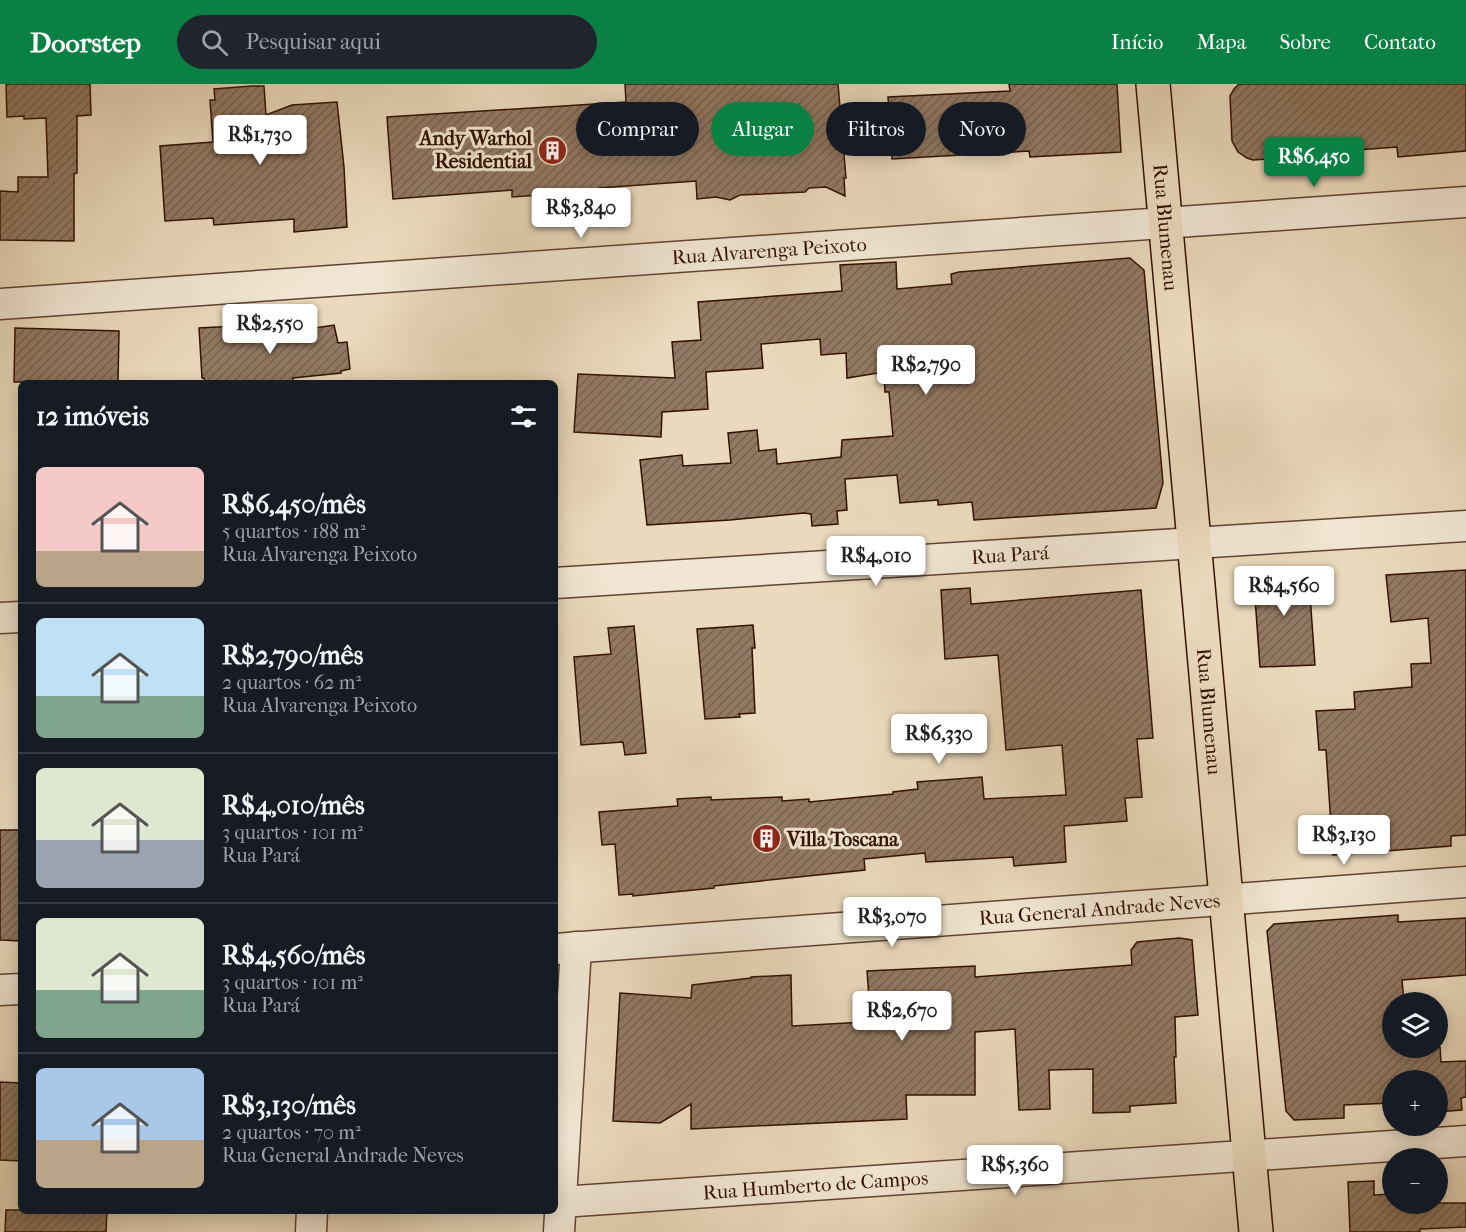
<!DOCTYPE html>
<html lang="pt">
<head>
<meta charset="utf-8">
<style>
	:root { --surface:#171b24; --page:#20242c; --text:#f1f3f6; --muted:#9ea1a6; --line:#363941; --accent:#0b8043 }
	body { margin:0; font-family:"IM FELL French Canon",serif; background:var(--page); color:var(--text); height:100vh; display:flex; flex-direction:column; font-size:22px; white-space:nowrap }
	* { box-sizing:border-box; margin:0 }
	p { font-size:20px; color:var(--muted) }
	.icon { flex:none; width:33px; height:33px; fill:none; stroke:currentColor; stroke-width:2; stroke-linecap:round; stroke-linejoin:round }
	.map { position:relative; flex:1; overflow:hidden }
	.panel { position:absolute; left:18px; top:296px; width:540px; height:834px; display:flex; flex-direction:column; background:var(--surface); border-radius:9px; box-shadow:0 3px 15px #0003 }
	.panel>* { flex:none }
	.hud { position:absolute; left:576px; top:18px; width:570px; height:54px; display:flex; gap:12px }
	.controls { position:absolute; left:1382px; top:908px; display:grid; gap:12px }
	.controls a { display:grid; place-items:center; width:66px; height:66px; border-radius:50%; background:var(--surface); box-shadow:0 3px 15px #0003; font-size:30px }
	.price { position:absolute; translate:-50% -51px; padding:0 14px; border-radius:6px; background:#fff; color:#222; font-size:20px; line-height:39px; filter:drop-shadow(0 2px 3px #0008) }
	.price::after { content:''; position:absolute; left:50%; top:36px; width:18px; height:14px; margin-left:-9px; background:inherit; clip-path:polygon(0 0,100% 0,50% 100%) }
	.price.on { background:var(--accent); color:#fff }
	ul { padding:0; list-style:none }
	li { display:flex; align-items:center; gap:18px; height:150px; padding:0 18px }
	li+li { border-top:2px solid var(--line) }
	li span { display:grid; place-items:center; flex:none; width:168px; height:120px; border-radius:9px; color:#555 }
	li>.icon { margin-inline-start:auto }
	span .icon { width:72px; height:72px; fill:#fffc; stroke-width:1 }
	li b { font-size:26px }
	h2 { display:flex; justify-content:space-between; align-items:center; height:72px; padding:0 18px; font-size:26px }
	.tag { padding:0 21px; border-radius:27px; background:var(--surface); box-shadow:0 3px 15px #0003; font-size:21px; line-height:54px }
	.tag.on { background:var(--accent); color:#fff }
	header { display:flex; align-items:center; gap:36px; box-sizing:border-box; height:84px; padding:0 30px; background:var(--accent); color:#fff }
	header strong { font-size:28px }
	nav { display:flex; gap:33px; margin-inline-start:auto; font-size:21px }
	.search { width:420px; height:54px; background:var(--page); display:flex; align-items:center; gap:15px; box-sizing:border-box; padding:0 21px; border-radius:33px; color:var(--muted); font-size:22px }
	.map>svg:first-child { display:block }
	.building { fill:url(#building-hatch); stroke:#321103; stroke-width:1.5 }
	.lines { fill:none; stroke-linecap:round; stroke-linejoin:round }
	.street-casing { stroke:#604331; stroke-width:33 }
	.primary-casing { stroke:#321103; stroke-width:36 }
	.street { stroke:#f1e6d3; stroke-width:30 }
	.primary { stroke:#ead9bc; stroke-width:33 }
	.labels { text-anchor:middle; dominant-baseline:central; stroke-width:6; stroke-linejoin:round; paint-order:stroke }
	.poi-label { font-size:20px; font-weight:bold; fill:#321103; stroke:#f1e6d3; text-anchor:end }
	.street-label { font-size:20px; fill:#321103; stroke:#f1e6d3 }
</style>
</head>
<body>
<header>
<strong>Doorstep</strong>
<div class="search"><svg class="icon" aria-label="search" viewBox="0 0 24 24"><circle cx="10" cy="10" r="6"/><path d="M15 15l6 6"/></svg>Pesquisar aqui</div>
<nav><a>Início</a><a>Mapa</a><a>Sobre</a><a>Contato</a></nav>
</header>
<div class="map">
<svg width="1466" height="1148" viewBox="0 0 1466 1148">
	<defs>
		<pattern id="building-hatch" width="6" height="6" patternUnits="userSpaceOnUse" patternTransform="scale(1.5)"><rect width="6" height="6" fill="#927963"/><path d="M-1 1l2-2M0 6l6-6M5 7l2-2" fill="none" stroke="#78624f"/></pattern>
	</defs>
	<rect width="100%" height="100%" fill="#ead9bc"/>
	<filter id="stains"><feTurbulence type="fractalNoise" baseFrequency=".00333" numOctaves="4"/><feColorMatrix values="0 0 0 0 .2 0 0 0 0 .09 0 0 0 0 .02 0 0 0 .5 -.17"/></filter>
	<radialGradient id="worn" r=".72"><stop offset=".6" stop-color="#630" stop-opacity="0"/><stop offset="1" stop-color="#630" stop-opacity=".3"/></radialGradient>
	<!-- building -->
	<path class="building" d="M 6,0 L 90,0 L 91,31 L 77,32 L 77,89 L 74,90 L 74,157 L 0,156 L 0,107 L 18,108 L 18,93 L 48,93 L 46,34 L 24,35 L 24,32 L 7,33 Z
		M 625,0 L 838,0 L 846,94 L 844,94 L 845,112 L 826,103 L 809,104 L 805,108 L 740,111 L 730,116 L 716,113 L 697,115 L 696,97 L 599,104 L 600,107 L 512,113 L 512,106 L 393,115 L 387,33 L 626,18 Z
		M 1009,0 L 1117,0 L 1121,68 L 1030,73 L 1029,67 L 892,75 L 888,13 L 1010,7 Z
		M 1239,0 L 1466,0 L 1466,67 L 1398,73 L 1397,63 L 1330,68 L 1331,71 L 1253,76 L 1247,74 L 1238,68 L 1232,57 L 1230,12 L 1234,5 Z
		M 252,2 L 264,2 L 266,31 L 292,21 L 337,18 L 344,83 L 347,143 L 294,148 L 294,135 L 214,141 L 213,134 L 165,137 L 160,62 L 213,58 L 210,16 L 215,16 L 214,5 Z
		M 1130,174 L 1144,186 L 1163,399 L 1156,424 L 974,436 L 972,418 L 938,421 L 938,416 L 900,419 L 897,391 L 845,395 L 847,426 L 837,427 L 838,440 L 812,442 L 811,430 L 804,429 L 730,436 L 647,441 L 640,376 L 682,371 L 683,382 L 731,379 L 728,349 L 757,346 L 759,367 L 776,365 L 777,380 L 841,373 L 842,356 L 893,352 L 889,308 L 885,308 L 884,288 L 847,294 L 846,269 L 821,271 L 820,255 L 761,260 L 763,284 L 706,288 L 708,325 L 662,328 L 661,353 L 574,348 L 578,290 L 675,294 L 672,258 L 701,256 L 698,218 L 842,207 L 840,181 L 896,178 L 897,205 L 952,200 L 951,190 L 959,188 Z
		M 334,241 L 338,259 L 347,258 L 350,285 L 341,287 L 341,289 L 293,294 L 293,298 L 205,298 L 204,294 L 202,294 L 199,244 L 236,242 L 237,250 L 302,246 Z
		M 15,244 L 119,247 L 118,298 L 14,298 Z
		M 1308,483 L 1315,581 L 1260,583 L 1253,486 Z
		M 1466,486 L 1466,751 L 1451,752 L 1451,762 L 1333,771 L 1326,666 L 1319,666 L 1316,627 L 1355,625 L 1354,608 L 1412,603 L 1411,580 L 1431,579 L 1428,534 L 1391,538 L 1386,491 Z
		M 970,504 L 971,520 L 1141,506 L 1153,654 L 1137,655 L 1142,713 L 1125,714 L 1127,737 L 1064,742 L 1066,778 L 1014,782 L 1013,773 L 926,778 L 925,769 L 864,775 L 865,786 L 732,800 L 714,802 L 714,804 L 633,812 L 633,810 L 619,811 L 615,760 L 602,761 L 599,728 L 678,722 L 677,715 L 711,713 L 711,716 L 782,713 L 782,717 L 809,715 L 809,718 L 893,710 L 893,708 L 918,705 L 917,698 L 982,693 L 984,715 L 1066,711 L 1062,661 L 1006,666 L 998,571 L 945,575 L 941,506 Z
		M 753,541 L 755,564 L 752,564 L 755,629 L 739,630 L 740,633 L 705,635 L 697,545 Z
		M 634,542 L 646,669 L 625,671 L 623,658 L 581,661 L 574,573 L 611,570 L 608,544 Z
		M 0,746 L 21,746 L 21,857 L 0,856 Z
		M 1398,831 L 1398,838 L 1466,834 L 1466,891 L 1402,896 L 1404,918 L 1392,918 L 1392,963 L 1440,963 L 1441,978 L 1466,977 L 1466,1013 L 1461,1014 L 1462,1026 L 1437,1028 L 1437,996 L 1392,996 L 1392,1019 L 1344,1021 L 1344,1034 L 1294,1036 L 1286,1027 L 1267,847 L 1274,840 Z
		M 1179,854 L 1192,856 L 1198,931 L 1175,933 L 1176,973 L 1174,973 L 1176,1019 L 1130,1022 L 1130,1028 L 1093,1029 L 1093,985 L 1049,986 L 1050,1025 L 1019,1026 L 1015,945 L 975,948 L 975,1011 L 906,1011 L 907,1035 L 691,1045 L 691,1020 L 660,1039 L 613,1037 L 620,909 L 691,914 L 692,901 L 751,894 L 751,893 L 791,891 L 792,942 L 866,938 L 864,914 L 869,914 L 867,887 L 975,882 L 975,893 L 1132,881 L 1131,866 L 1137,858 Z
		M 0,998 L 21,999 L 21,1077 L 0,1076 Z
		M 1374,1097 L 1374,1111 L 1392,1110 L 1392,1119 L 1466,1119 L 1466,1143 L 1420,1145 L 1420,1148 L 1350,1148 L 1348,1098 Z
		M 6,1126 L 107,1126 L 106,1148 L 5,1148 Z"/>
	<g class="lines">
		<defs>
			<g id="street">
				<path id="s1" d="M 0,220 L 1466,118"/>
				<path id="s2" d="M 555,499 L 1466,442"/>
				<path d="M 0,534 L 21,533"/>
				<path id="s3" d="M 555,865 L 1466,798"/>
				<path d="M 0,906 L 21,905"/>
				<path id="s4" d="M 561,1118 L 1466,1057"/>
				<path d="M 311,1148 L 312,1126"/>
				<path d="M 559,1148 L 576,863"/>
			</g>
			<g id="primary">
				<path id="s5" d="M 1153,0 L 1256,1148"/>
			</g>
		</defs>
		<!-- street casing -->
		<use href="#street" class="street-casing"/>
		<!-- primary casing -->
		<use href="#primary" class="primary-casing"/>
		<!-- street -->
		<use href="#street" class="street"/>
		<!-- primary -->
		<use href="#primary" class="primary"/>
	</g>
	<!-- icons -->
	<defs>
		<symbol id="building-disc" viewBox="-11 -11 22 22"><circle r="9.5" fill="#8f2418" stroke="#f1e6d3"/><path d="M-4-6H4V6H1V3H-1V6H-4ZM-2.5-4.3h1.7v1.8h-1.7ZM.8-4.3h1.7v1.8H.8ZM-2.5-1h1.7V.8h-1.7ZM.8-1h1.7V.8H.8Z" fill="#fff"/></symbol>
	</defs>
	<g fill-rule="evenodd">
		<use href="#building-disc" x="536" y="50" width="33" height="33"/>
		<use href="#building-disc" x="750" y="738" width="33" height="33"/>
	</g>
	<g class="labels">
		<!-- poi labels -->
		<g class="poi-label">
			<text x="532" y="54">Andy Warhol<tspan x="532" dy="23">Residential</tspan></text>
			<text x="787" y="755" text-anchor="start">Villa Toscana</text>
		</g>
		<!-- street labels -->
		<g class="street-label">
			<text stroke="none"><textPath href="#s5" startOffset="144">Rua Blumenau</textPath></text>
			<text stroke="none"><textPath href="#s1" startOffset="771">Rua Alvarenga Peixoto</textPath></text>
			<text stroke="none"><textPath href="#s2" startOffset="456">Rua Pará</textPath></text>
			<text stroke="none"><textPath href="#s5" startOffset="630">Rua Blumenau</textPath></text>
			<text stroke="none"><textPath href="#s3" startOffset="546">Rua General Andrade Neves</textPath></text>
			<text stroke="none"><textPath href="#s4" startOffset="255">Rua Humberto de Campos</textPath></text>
		</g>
	</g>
	<rect width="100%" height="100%" filter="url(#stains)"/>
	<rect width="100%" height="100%" fill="url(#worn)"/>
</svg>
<div class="controls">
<a><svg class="icon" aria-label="layers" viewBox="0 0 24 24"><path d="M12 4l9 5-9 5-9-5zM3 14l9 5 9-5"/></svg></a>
<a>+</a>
<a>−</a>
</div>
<b class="price" style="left:260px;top:82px">R$1,730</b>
<b class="price on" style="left:1314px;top:104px">R$6,450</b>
<b class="price" style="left:581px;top:155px">R$3,840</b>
<b class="price" style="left:270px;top:271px">R$2,550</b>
<b class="price" style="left:926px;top:312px">R$2,790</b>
<b class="price" style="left:876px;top:503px">R$4,010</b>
<b class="price" style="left:1284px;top:533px">R$4,560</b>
<b class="price" style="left:939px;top:681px">R$6,330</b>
<b class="price" style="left:1344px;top:782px">R$3,130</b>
<b class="price" style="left:892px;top:864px">R$3,070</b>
<b class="price" style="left:902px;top:958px">R$2,670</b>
<b class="price" style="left:1015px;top:1112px">R$5,360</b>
<div class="hud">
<a class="tag">Comprar</a>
<a class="tag on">Alugar</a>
<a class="tag">Filtros</a>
<a class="tag">Novo</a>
</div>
<section class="panel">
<h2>12 imóveis<svg class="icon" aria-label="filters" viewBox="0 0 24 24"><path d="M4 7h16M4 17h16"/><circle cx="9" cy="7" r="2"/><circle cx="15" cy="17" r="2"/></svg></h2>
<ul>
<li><span style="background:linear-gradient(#f6c9c9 70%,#b9a48a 0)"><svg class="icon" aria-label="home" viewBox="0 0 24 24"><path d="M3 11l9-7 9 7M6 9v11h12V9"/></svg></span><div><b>R$6,450/mês</b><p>5 quartos · 188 m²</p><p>Rua Alvarenga Peixoto</p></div></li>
<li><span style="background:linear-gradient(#bfe0f5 65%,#7fa58c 0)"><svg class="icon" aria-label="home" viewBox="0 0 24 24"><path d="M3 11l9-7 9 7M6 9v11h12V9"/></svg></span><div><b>R$2,790/mês</b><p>2 quartos · 62 m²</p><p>Rua Alvarenga Peixoto</p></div></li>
<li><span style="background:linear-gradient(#dfe7d0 60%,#9aa5b1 0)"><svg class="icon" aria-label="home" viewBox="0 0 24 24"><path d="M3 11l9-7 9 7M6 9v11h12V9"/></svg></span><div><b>R$4,010/mês</b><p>3 quartos · 101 m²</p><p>Rua Pará</p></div></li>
<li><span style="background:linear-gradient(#dfe7d0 60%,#7fa58c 0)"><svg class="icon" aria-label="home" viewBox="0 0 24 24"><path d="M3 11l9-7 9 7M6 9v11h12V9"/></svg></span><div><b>R$4,560/mês</b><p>3 quartos · 101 m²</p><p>Rua Pará</p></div></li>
<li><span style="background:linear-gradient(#a9c7e8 60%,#b9a48a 0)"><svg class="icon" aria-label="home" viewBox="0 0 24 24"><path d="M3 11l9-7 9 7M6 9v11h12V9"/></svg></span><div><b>R$3,130/mês</b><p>2 quartos · 70 m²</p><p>Rua General Andrade Neves</p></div></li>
</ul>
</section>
</div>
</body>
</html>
